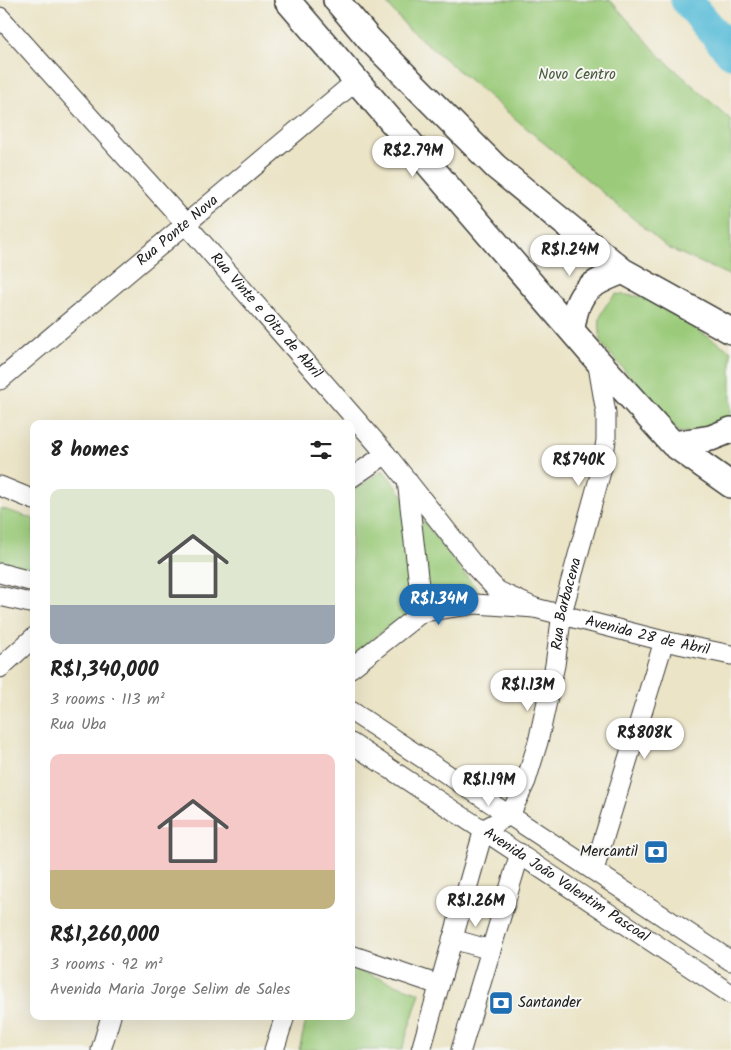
<!DOCTYPE html>
<html lang="en">
<head>
<meta charset="utf-8">
<style>
	:root { --surface:#fff; --page:#f2f2f2; --text:#222; --muted:#767676; --accent:#1f6fb2 }
	body { margin:0; font-family:Kalam,sans-serif; background:var(--page); color:var(--text); height:100vh; display:flex; flex-direction:column; font-size:19px; white-space:nowrap }
	* { box-sizing:border-box; margin:0 }
	p { font-size:16px; color:var(--muted) }
	.icon { flex:none; width:28px; height:28px; fill:none; stroke:currentColor; stroke-width:2; stroke-linecap:round; stroke-linejoin:round }
	.map { position:relative; flex:1; overflow:hidden }
	.sheet { position:absolute; left:30px; top:420px; width:325px; height:600px; display:flex; flex-direction:column; background:var(--surface); border-radius:10px; box-shadow:0 5px 20px #0002 }
	.sheet>* { flex:none }
	.price { position:absolute; translate:-50% -42px; padding:0 11px; border-radius:18px; background:#fff; color:#222; font-size:16px; line-height:32px; filter:drop-shadow(0 1px 2px #0008) }
	.price::after { content:''; position:absolute; left:50%; top:30px; width:15px; height:11px; margin-left:-8px; background:inherit; clip-path:polygon(0 0,100% 0,50% 100%) }
	.price.selected { background:var(--accent); color:#fff }
	ul { padding:0; list-style:none }
	li { display:grid; align-content:center; gap:10px; height:265px; padding:0 20px }
	li span { display:grid; place-items:center; height:155px; border-radius:10px; color:#555 }
	li>.icon { margin-inline-start:auto }
	span .icon { width:90px; height:90px; fill:#fffc; stroke-width:1 }
	li b { font-size:21px }
	h2 { display:flex; justify-content:space-between; align-items:center; height:60px; padding:0 20px; font-size:21px }
	.map>svg:first-child { display:block }
	.green { fill:#9bcb7a; stroke:#5c744b }
	.lines { fill:none; stroke-linecap:round; stroke-linejoin:round }
	.river { stroke:#5bbed9; stroke-width:31 }
	.minor-casing { stroke:#3b3a36; stroke-width:21 }
	.major-casing { stroke:#3b3a36; stroke-width:28 }
	.minor { stroke:#fff; stroke-width:19 }
	.major { stroke:#fff; stroke-width:25 }
	.labels { text-anchor:middle; dominant-baseline:central; stroke-width:4; stroke-linejoin:round; paint-order:stroke }
	.park-label { font-size:15px; fill:#48593d; stroke:#f6f6f2 }
	.street-label { font-size:15px; fill:#1c1c1c; stroke:#f6f6f2 }
	.poi-label { font-size:15px; fill:#1c1c1c; stroke:#f6f6f2; text-anchor:end }
</style>
</head>
<body>
<div class="map">
<svg width="731" height="1050" viewBox="0 0 731 1050">
	<rect width="100%" height="100%" fill="#f6f6f2"/>
	<filter id="ink" filterUnits="userSpaceOnUse"><feTurbulence type="fractalNoise" baseFrequency=".02" numOctaves="2"/><feDisplacementMap in="SourceGraphic" scale="10" xChannelSelector="R" yChannelSelector="G"/><feConvolveMatrix kernelMatrix="1 2 1 2 8 2 1 2 1" color-interpolation-filters="sRGB"/></filter>
	<filter id="wash" filterUnits="userSpaceOnUse"><feTurbulence type="fractalNoise" baseFrequency=".0096" numOctaves="4" result="noise"/><feDisplacementMap in="SourceGraphic" scale="20" xChannelSelector="R" yChannelSelector="G"/><feGaussianBlur stdDeviation="1.12" result="paint"/><feColorMatrix in="noise" values="0 0 0 0 0 0 0 0 0 0 0 0 0 0 0 0 0 1.4 0 .05"/><feComposite in="paint" operator="in"/></filter>
	<g filter="url(#wash)">
		<rect width="100%" height="100%" fill="#ebe4c7"/>
		<!-- green -->
		<path class="green" d="M 384,0 L 610,0 L 661,57 L 731,120 L 731,276 L 668,248 L 407,27 Z
			M 616,294 L 645,297 L 731,351 L 731,427 L 679,433 L 601,343 C 598,317 598,313 616,294 Z
			M 383,470 L 482,596 L 436,597 L 384,630 L 351,656 L 351,492 Z
			M 0,508 L 34,519 L 34,572 L 0,564 Z
			M 351,968 L 420,993 L 402,1050 L 299,1050 L 307,1016 L 351,1016 Z"/>
		<g class="lines">
			<!-- river -->
			<path class="river" d="M 686,0 L 731,53"/>
		</g>
	</g>
	<g filter="url(#ink)">
		<g class="lines">
			<defs>
				<g id="minor">
					<path id="s1" d="M 0,17 L 185,223 L 386,454 L 477,569 L 498,591 L 535,608"/>
					<path id="s2" d="M 0,380 L 356,81"/>
					<path d="M 351,478 L 386,454"/>
					<path d="M 407,480 L 422,612"/>
					<path d="M 0,486 L 34,500"/>
					<path d="M 0,573 L 34,582"/>
					<path d="M 0,596 L 34,604"/>
					<path d="M 0,668 L 34,637"/>
					<path id="s3" d="M 351,668 L 422,612 L 475,604 L 535,608 L 664,641 L 731,655"/>
					<path d="M 351,711 L 731,961"/>
					<path id="s4" d="M 351,743 L 731,994"/>
					<path id="s5" d="M 484,829 L 510,815 L 526,781 L 538,742 L 555,665 L 562,613 L 602,468 L 606,440 L 606,413 L 597,360"/>
					<path d="M 594,870 L 664,641"/>
					<path d="M 452,939 L 491,950"/>
					<path d="M 351,955 L 439,985"/>
					<path d="M 101,1050 L 111,1016"/>
					<path d="M 274,1050 L 285,1016"/>
					<path d="M 421,1050 L 484,829"/>
					<path d="M 461,1050 L 520,853"/>
				</g>
				<path id="major" d="M 287,0 L 597,360 L 673,444 L 731,485
					M 336,0 L 369,39 L 496,167 L 623,271 L 731,331
					M 572,329 C 577,290 589,284 623,271
					M 673,444 L 711,438 L 731,430"/>
			</defs>
			<!-- minor casing -->
			<use href="#minor" class="minor-casing"/>
			<!-- major casing -->
			<use href="#major" class="major-casing"/>
			<!-- minor -->
			<use href="#minor" class="minor"/>
			<!-- major -->
			<use href="#major" class="major"/>
		</g>
	</g>
	<!-- icons -->
	<defs>
		<symbol id="bank-square" viewBox="-11 -11 22 22"><rect x="-9" y="-9" width="18" height="18" rx="4" fill="#1f6fb2" stroke="#f6f6f2"/><path d="M-6-4H6V4H-6ZM0-2.3a2.3 2.3 0 1 0 0 4.6a2.3 2.3 0 1 0 0-4.6Z" fill="#fff"/></symbol>
	</defs>
	<g fill-rule="evenodd">
		<use href="#bank-square" x="642" y="838" width="28" height="28"/>
		<use href="#bank-square" x="487" y="989" width="28" height="28"/>
	</g>
	<g class="labels">
		<!-- park labels -->
		<g class="park-label">
			<text x="577" y="75">Novo Centro</text>
		</g>
		<!-- street labels -->
		<g class="street-label">
			<text stroke="none"><textPath href="#s2" startOffset="232">Rua Ponte Nova</textPath></text>
			<text stroke="none"><textPath href="#s1" startOffset="400">Rua Vinte e Oito de Abril</textPath></text>
			<text stroke="none"><textPath href="#s5" startOffset="249">Rua Barbacena</textPath></text>
			<text stroke="none"><textPath href="#s3" startOffset="320">Avenida 28 de Abril</textPath></text>
			<text stroke="none"><textPath href="#s4" startOffset="258">Avenida João Valentim Pascoal</textPath></text>
		</g>
		<!-- poi labels -->
		<g class="poi-label">
			<text x="638" y="852">Mercantil</text>
			<text x="518" y="1003" text-anchor="start">Santander</text>
		</g>
	</g>
</svg>
<b class="price" style="left:413px;top:178px">R$2.79M</b>
<b class="price" style="left:570px;top:277px">R$1.24M</b>
<b class="price" style="left:579px;top:487px">R$740K</b>
<b class="price selected" style="left:439px;top:626px">R$1.34M</b>
<b class="price" style="left:528px;top:712px">R$1.13M</b>
<b class="price" style="left:645px;top:760px">R$808K</b>
<b class="price" style="left:489px;top:807px">R$1.19M</b>
<b class="price" style="left:476px;top:928px">R$1.26M</b>
<section class="sheet">
<h2>8 homes<svg class="icon" aria-label="filters" viewBox="0 0 24 24"><path d="M4 7h16M4 17h16"/><circle cx="9" cy="7" r="2"/><circle cx="15" cy="17" r="2"/></svg></h2>
<ul>
<li><span style="background:linear-gradient(#dfe7d0 75%,#9aa5b1 0)"><svg class="icon" aria-label="home" viewBox="0 0 24 24"><path d="M3 11l9-7 9 7M6 9v11h12V9"/></svg></span><div><b>R$1,340,000</b><p>3 rooms · 113 m²</p><p>Rua Uba</p></div></li>
<li><span style="background:linear-gradient(#f6c9c9 75%,#c2b280 0)"><svg class="icon" aria-label="home" viewBox="0 0 24 24"><path d="M3 11l9-7 9 7M6 9v11h12V9"/></svg></span><div><b>R$1,260,000</b><p>3 rooms · 92 m²</p><p>Avenida Maria Jorge Selim de Sales</p></div></li>
</ul>
</section>
</div>
</body>
</html>
